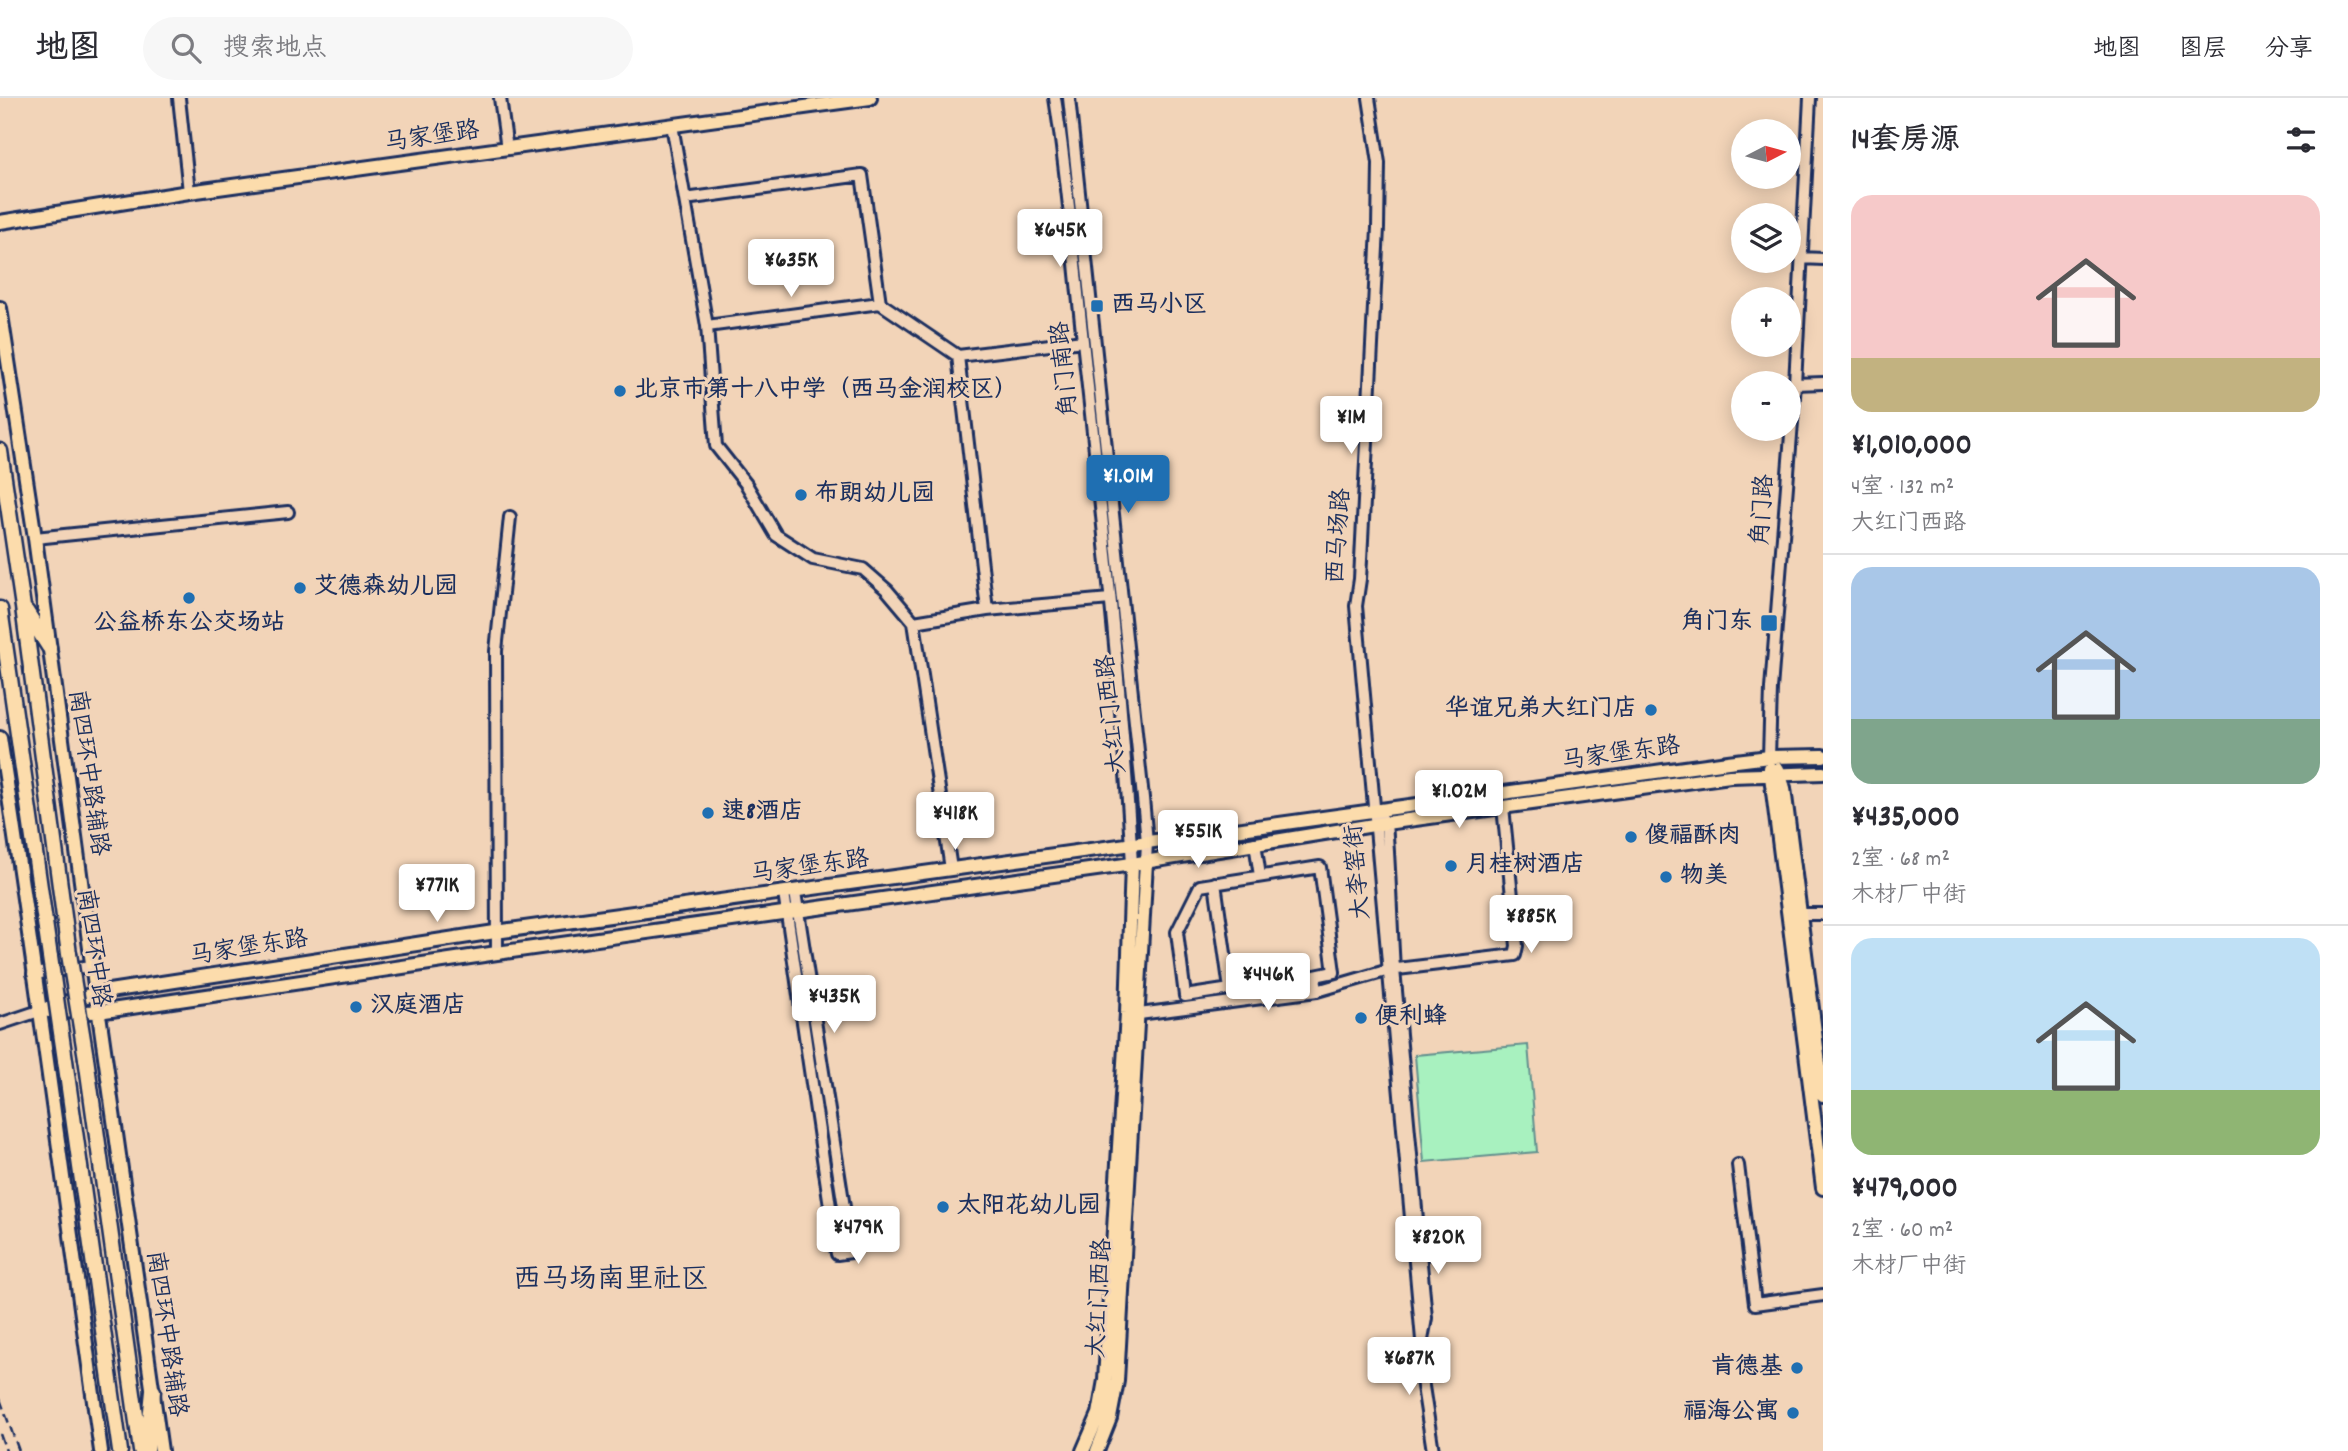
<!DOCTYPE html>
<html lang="zh">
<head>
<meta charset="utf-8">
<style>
	:root { --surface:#fff; --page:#f7f7f7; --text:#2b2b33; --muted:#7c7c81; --line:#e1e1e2; --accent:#1f6fb2 }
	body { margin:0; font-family:Dekko,"LXGW WenKai TC",sans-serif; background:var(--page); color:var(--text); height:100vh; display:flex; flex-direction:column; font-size:26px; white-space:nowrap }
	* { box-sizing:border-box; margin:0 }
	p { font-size:23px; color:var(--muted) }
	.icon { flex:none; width:38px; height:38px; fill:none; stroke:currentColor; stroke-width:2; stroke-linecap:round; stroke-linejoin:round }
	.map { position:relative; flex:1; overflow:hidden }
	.sheet { display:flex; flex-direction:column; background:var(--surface); width:525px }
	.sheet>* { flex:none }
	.needle { width:46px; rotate:84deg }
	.buttons { position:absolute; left:1731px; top:21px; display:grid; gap:14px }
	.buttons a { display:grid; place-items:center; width:70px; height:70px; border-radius:50%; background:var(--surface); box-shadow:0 4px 18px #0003; font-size:35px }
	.price { position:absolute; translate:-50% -60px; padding:0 16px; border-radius:7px; background:#fff; color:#222; font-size:23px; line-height:46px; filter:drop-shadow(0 2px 4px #0008) }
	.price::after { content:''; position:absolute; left:50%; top:42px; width:21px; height:16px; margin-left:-10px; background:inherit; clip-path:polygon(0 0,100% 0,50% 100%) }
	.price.active { background:var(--accent); color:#fff }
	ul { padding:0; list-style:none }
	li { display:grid; align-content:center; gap:14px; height:371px; padding:0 28px }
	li+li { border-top:2px solid var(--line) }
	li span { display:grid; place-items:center; height:217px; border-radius:21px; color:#555 }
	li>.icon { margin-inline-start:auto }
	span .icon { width:126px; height:126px; fill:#fffc; stroke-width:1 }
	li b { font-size:30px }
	h2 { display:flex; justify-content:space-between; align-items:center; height:84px; padding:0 28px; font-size:30px }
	header { display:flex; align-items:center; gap:42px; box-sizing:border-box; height:98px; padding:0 35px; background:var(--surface); border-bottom:2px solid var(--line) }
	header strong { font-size:33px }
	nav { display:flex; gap:38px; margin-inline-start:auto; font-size:24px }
	.search { width:490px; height:63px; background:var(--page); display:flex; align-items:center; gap:18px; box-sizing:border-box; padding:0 24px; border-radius:38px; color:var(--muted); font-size:26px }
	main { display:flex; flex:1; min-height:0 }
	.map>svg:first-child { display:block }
	.green { fill:#a8f1bf; stroke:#62908e; stroke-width:2 }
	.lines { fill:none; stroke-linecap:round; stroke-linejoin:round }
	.minor-casing { stroke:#1b2f5e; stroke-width:16 }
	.major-casing { stroke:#1b2f5e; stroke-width:18 }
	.highway-casing { stroke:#1b2f5e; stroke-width:19 }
	.minor { stroke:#f2d4b8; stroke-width:10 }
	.major { stroke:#fcdcac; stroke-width:12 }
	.highway { stroke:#fcdcac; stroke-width:14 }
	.rail { stroke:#1b2f5e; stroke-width:2.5; stroke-dasharray:10 5; stroke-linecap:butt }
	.highway-bridge-casing { stroke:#1b2f5e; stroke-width:19; stroke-linecap:butt }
	.highway-bridge { stroke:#fcdcac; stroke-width:14 }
	.poi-dot { fill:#1f6fb2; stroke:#f2d4b8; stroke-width:2.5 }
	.labels { text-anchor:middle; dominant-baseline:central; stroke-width:6; stroke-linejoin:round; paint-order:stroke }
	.street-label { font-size:24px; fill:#1b2f5e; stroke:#f2d4b8 }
	.poi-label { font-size:24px; font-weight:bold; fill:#1b2f5e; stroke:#f2d4b8; text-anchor:start }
	.quarter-label { font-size:28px; fill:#1b2f5e; stroke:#f2d4b8 }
</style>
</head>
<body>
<header>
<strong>地图</strong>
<div class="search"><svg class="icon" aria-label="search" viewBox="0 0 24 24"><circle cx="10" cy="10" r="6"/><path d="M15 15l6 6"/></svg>搜索地点</div>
<nav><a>地图</a><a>图层</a><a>分享</a></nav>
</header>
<main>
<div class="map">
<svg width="1823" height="1353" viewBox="0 0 1823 1353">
	<rect width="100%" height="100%" fill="#f2d4b8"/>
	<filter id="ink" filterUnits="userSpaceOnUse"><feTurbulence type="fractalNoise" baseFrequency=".0143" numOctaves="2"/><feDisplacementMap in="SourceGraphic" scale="14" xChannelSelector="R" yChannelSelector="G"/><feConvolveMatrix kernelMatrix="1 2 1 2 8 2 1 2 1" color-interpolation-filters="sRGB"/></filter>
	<g filter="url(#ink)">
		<!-- green -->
		<path class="green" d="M 1528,947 L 1537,1054 L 1424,1064 L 1415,957 Z"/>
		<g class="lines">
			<defs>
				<path id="minor" d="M 179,0 L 189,94
					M 500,0 L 507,51
					M 1055,0 C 1068,81 1074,162 1083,243 C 1102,417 1122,591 1132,766
					M 1069,0 L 1143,700 L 1147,744 L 1146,764
					M 1369,0 L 1379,65 L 1378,130 L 1360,481 L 1356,508 L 1422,1242 L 1426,1220 L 1394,871 C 1391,823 1390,774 1386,725 L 1381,719
					M 672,27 L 707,228 L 716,348 L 746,386 L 776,437 L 813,461 L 863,471 L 887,492 L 914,524 L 951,771
					M 685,101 L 862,77 L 880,205 L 958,258 L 1083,243
					M 1801,160 L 1823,161
					M 707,228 L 880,205
					M 958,258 L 987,512
					M 1795,286 L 1823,285
					M 35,440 L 288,414
					M 914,524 L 987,512 L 1110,501
					M 1769,659 L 1771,591 L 1795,286 L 1810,0
					M 1255,745 L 1260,778
					M 1215,785 L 1230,891
					M 784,795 L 837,1156 L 851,1154 L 795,794
					M 1799,816 L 1823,816
					M 497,855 L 496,553 L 510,419
					M 33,876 L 92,868
					M 1315,878 L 1185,898 L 1177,834 L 1200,788 L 1320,769 L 1334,874 L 1315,878 L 1317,893
					M 1139,916 L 1317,893 L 1389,872 L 1515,857 L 1517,848 L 1503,709
					M 0,926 L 39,913
					M 1738,1067 L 1755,1206 L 1823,1197
					M 1422,1242 L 1422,1282 L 1433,1353"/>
				<path id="major" d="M 0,124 L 189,94 L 870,0
					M 0,210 L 35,440 L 96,895 L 161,1353
					M 0,640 C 37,877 67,1115 101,1353
					M 1770,670 L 1823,1090
					M 1778,671 L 1784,690 L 1823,997
					M 39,913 L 96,895 L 495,834 L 1728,664 L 1769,659 L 1823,658
					M 49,913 L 98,914 L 497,855 L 1132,766 L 1386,725 L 1730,678 L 1823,675
					M 1083,1353 L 1099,1316 L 1105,1282 L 1127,915 L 1132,766
					M 1097,1353 L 1110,1320 L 1117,1283 L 1146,764"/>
				<path id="highway" d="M 0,353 L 23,509 L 69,856
					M 0,511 L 50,859
					M 26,513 L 49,549
					M 86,960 L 141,1353
					M 65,962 L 120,1353
					M 147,1352 L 153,1293"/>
			</defs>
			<!-- minor casing -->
			<use href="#minor" class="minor-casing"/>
			<!-- major casing -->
			<use href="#major" class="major-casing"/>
			<!-- highway casing -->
			<use href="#highway" class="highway-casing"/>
			<!-- minor -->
			<use href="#minor" class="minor"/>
			<!-- major -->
			<use href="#major" class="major"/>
			<!-- highway -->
			<use href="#highway" class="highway"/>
			<!-- rail -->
			<path class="rail" d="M 0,1301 L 19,1353
				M 0,1336 L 6,1353"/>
			<defs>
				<path id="highway-bridge" d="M 69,856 L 86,960
					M 50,859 L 65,962"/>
			</defs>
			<!-- highway-bridge casing -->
			<use href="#highway-bridge" class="highway-bridge-casing"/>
			<!-- highway-bridge -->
			<use href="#highway-bridge" class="highway-bridge"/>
		</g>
	</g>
	<!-- markers -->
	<g class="poi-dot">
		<rect x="1090" y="201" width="14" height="14" rx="3.5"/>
		<circle cx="620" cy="293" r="7"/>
		<circle cx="801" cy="397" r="7"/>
		<circle cx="300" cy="490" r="7"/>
		<circle cx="189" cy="500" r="7"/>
		<rect x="1760" y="516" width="18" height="18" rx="3.5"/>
		<circle cx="1651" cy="612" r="7"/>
		<circle cx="708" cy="715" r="7"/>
		<circle cx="1631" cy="739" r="7"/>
		<circle cx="1451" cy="768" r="7"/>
		<circle cx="1666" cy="779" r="7"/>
		<circle cx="356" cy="909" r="7"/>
		<circle cx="1361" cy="920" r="7"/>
		<circle cx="943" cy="1109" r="7"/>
		<circle cx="1797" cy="1270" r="7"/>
		<circle cx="1793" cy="1315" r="7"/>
	</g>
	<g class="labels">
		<!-- street labels -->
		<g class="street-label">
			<text transform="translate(432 40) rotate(-8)">马家堡路</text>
			<text transform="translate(1066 271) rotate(-96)">角门南路</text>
			<text transform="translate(1764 412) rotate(-86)">角门路</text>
			<text transform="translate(1340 438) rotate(-86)">西马场路</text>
			<text transform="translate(1113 616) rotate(-96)">大红门西路</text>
			<text transform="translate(1621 657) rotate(-8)">马家堡东路</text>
			<text transform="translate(87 675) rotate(82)">南四环中路辅路</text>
			<text transform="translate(810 770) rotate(-8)">马家堡东路</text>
			<text transform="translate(1359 774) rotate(-95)">大李窑街</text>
			<text transform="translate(92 850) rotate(82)">南四环中路</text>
			<text transform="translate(249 851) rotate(-9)">马家堡东路</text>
			<text transform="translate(1101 1200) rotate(-87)">大红门西路</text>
			<text transform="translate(165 1236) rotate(82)">南四环中路辅路</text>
		</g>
		<!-- poi labels -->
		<g class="poi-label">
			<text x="1111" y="208">西马小区</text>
			<text x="634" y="293">北京市第十八中学（西马金润校区）</text>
			<text x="815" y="397">布朗幼儿园</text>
			<text x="314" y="490">艾德森幼儿园</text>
			<text x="1753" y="525" text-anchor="end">角门东</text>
			<text x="189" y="526" text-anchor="middle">公益桥东公交场站</text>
			<text x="1637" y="612" text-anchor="end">华谊兄弟大红门店</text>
			<text x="722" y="715">速8酒店</text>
			<text x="1645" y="739">傻福酥肉</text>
			<text x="1465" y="768">月桂树酒店</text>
			<text x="1680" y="779">物美</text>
			<text x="370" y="909">汉庭酒店</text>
			<text x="1375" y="920">便利蜂</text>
			<text x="957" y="1109">太阳花幼儿园</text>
			<text x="1783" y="1270" text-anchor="end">肯德基</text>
			<text x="1779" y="1315" text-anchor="end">福海公寓</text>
		</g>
		<!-- quarter labels -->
		<g class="quarter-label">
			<text x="611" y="1184">西马场南里社区</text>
		</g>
	</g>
</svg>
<div class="buttons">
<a><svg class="needle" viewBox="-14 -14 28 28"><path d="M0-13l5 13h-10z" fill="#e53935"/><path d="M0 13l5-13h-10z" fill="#7c7c81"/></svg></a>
<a><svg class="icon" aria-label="layers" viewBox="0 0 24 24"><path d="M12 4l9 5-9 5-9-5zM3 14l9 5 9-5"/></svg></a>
<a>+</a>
<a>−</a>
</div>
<b class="price" style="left:1060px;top:171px">¥645K</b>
<b class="price" style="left:791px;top:201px">¥635K</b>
<b class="price" style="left:1351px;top:358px">¥1M</b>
<b class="price active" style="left:1128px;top:417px">¥1.01M</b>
<b class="price" style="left:1459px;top:732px">¥1.02M</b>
<b class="price" style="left:955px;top:754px">¥418K</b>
<b class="price" style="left:1198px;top:772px">¥551K</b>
<b class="price" style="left:437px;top:826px">¥771K</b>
<b class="price" style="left:1531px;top:857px">¥885K</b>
<b class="price" style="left:1268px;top:915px">¥446K</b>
<b class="price" style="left:834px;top:937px">¥435K</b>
<b class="price" style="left:858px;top:1168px">¥479K</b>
<b class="price" style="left:1438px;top:1178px">¥820K</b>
<b class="price" style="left:1409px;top:1299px">¥687K</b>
</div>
<section class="sheet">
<h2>14套房源<svg class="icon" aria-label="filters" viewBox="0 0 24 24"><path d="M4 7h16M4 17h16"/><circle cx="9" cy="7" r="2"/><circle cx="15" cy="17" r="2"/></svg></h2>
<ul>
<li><span style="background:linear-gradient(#f6c9c9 75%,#c2b280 0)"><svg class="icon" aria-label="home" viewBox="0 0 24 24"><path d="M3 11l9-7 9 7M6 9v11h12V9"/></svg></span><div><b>¥1,010,000</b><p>4室 · 132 m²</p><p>大红门西路</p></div></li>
<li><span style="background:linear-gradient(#a9c7e8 70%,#7fa58c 0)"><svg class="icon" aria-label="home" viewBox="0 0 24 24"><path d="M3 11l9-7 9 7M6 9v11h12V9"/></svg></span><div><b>¥435,000</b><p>2室 · 68 m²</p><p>木材厂中街</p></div></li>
<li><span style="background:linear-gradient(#bfe0f5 70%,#8fb573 0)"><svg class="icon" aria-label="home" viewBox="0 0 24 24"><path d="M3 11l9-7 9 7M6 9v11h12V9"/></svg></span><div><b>¥479,000</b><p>2室 · 60 m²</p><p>木材厂中街</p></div></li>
</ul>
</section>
</main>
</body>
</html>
